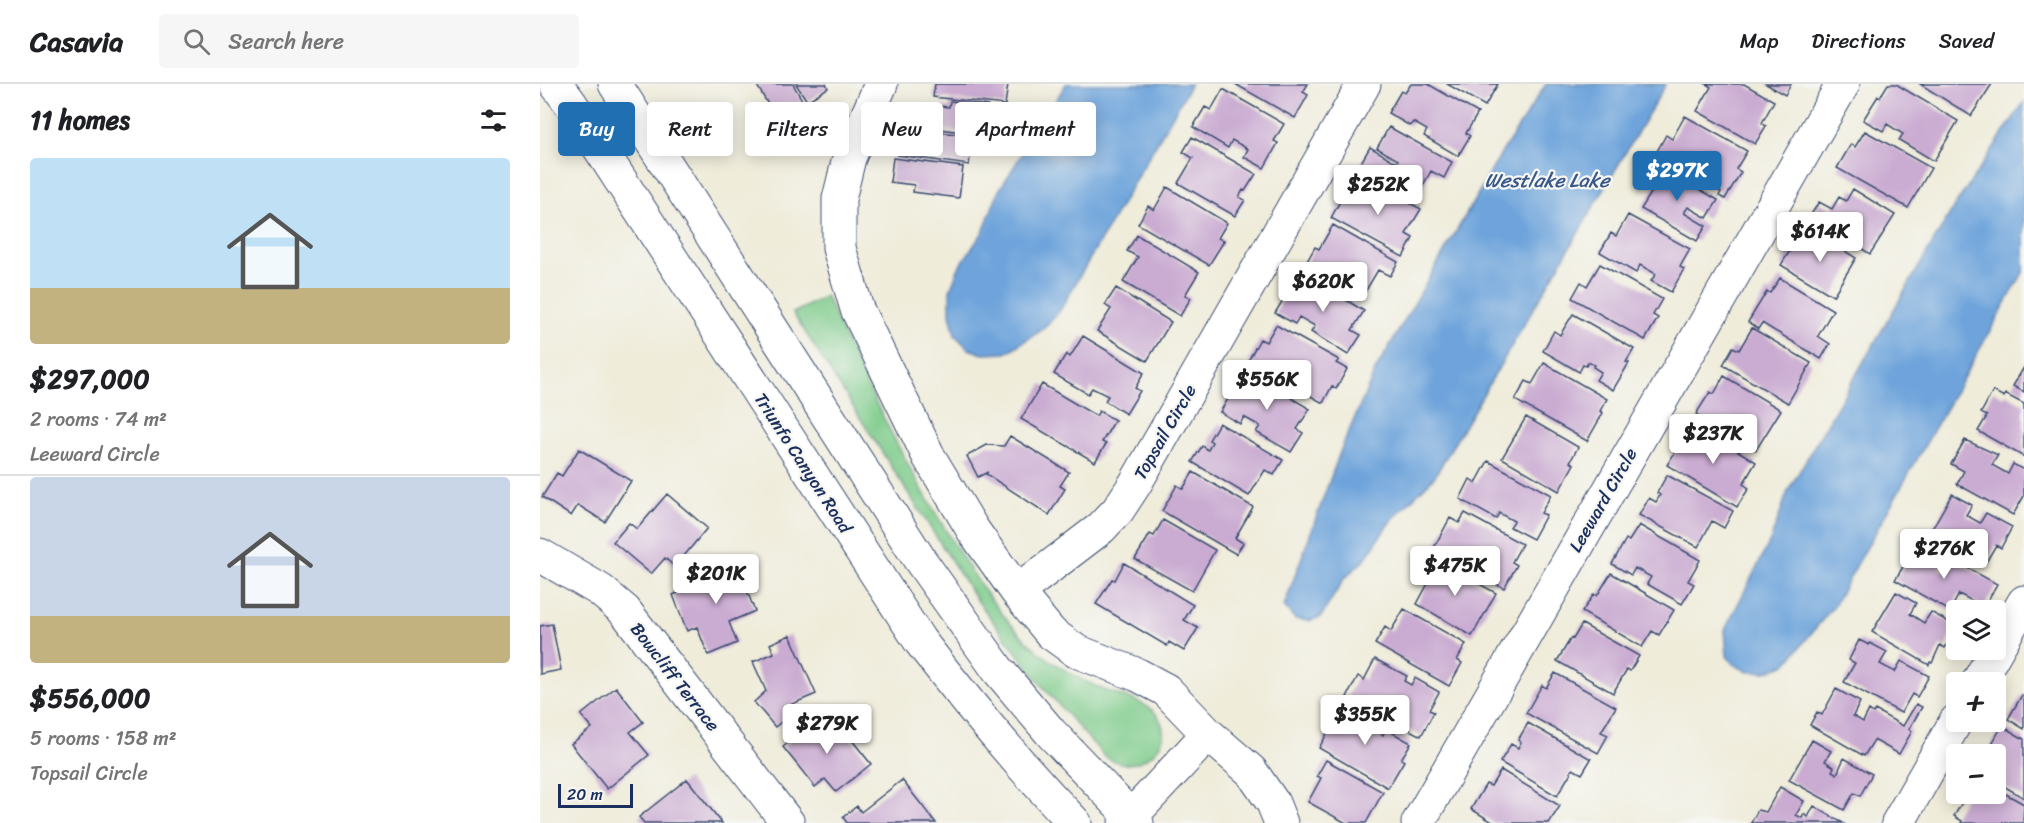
<!DOCTYPE html>
<html lang="en">
<head>
<meta charset="utf-8">
<style>
	:root { --surface:#fff; --page:#f6f6f6; --text:#202124; --muted:#757577; --line:#e0e0e0; --accent:#1f6fb2 }
	body { margin:0; font-family:Sriracha,sans-serif; background:var(--page); color:var(--text); height:100vh; display:flex; flex-direction:column; font-size:22px; white-space:nowrap }
	* { box-sizing:border-box; margin:0 }
	p { font-size:20px; color:var(--muted) }
	.icon { flex:none; width:33px; height:33px; fill:none; stroke:currentColor; stroke-width:2; stroke-linecap:round; stroke-linejoin:round }
	.map { position:relative; flex:1; overflow:hidden }
	.details { display:flex; flex-direction:column; background:var(--surface); width:540px }
	.details>* { flex:none }
	.banner { position:absolute; left:18px; top:18px; width:570px; height:54px; display:flex; gap:12px }
	.tools { position:absolute; left:1406px; top:516px; display:grid; gap:12px }
	.tools a { display:grid; place-items:center; width:60px; height:60px; border-radius:6px; background:var(--surface); box-shadow:0 3px 15px #0003; font-size:30px }
	.scale { position:absolute; left:18px; bottom:15px; width:75px; box-sizing:border-box; padding-left:6px; border:3px solid #1b2f5e; border-top:0; font-size:16px; line-height:21px; white-space:nowrap; color:#1b2f5e; -webkit-text-stroke:4px #f6f6f2; paint-order:stroke }
	.price { position:absolute; translate:-50% -51px; padding:0 14px; border-radius:6px; background:#fff; color:#222; font-size:20px; line-height:39px; filter:drop-shadow(0 2px 3px #0008) }
	.price::after { content:''; position:absolute; left:50%; top:36px; width:18px; height:14px; margin-left:-9px; background:inherit; clip-path:polygon(0 0,100% 0,50% 100%) }
	.price.current { background:var(--accent); color:#fff }
	ul { padding:0; list-style:none }
	li { display:grid; align-content:center; gap:12px; height:318px; padding:0 30px }
	li+li { border-top:2px solid var(--line) }
	li span { display:grid; place-items:center; height:186px; border-radius:6px; color:#555 }
	li>.icon { margin-inline-start:auto }
	span .icon { width:108px; height:108px; fill:#fffc; stroke-width:1 }
	li b { font-size:26px }
	h2 { display:flex; justify-content:space-between; align-items:center; height:72px; padding:0 30px; font-size:26px }
	.chip { padding:0 21px; border-radius:6px; background:var(--surface); box-shadow:0 3px 15px #0003; font-size:21px; line-height:54px }
	.chip.current { background:var(--accent); color:#fff }
	header { display:flex; align-items:center; gap:36px; box-sizing:border-box; height:84px; padding:0 30px; background:var(--surface); border-bottom:2px solid var(--line) }
	header strong { font-size:28px }
	nav { display:flex; gap:33px; margin-inline-start:auto; font-size:21px }
	.search { width:420px; height:54px; background:var(--page); display:flex; align-items:center; gap:15px; box-sizing:border-box; padding:0 21px; border-radius:6px; color:var(--muted); font-size:22px }
	main { display:flex; flex:1; min-height:0 }
	.map>svg:first-child { display:block }
	.green { fill:#7dcb8a; stroke:#4c7d74; stroke-width:1.5 }
	.water { fill:#6ea4db; stroke:#446a9c; stroke-width:1.5 }
	.building { fill:#caacd2 }
	.lines { fill:none; stroke-linecap:round; stroke-linejoin:round }
	.minor-casing { stroke:#3b4b71; stroke-width:35 }
	.minor { stroke:#fff; stroke-width:33 }
	.labels { text-anchor:middle; dominant-baseline:central; stroke-width:4.5; stroke-linejoin:round; paint-order:stroke }
	.street-label { font-size:18px; fill:#1b2f5e; stroke:#f6f6f2 }
	.water-label { font-size:20px; font-style:italic; fill:#38588a; stroke:#f6f6f2 }
</style>
</head>
<body>
<header>
<strong>Casavia</strong>
<div class="search"><svg class="icon" aria-label="search" viewBox="0 0 24 24"><circle cx="10" cy="10" r="6"/><path d="M15 15l6 6"/></svg>Search here</div>
<nav><a>Map</a><a>Directions</a><a>Saved</a></nav>
</header>
<main>
<section class="details">
<h2>11 homes<svg class="icon" aria-label="filters" viewBox="0 0 24 24"><path d="M4 7h16M4 17h16"/><circle cx="9" cy="7" r="2"/><circle cx="15" cy="17" r="2"/></svg></h2>
<ul>
<li><span style="background:linear-gradient(#bfe0f5 70%,#c2b280 0)"><svg class="icon" aria-label="home" viewBox="0 0 24 24"><path d="M3 11l9-7 9 7M6 9v11h12V9"/></svg></span><div><b>$297,000</b><p>2 rooms · 74 m²</p><p>Leeward Circle</p></div></li>
<li><span style="background:linear-gradient(#c9d6e8 75%,#c2b280 0)"><svg class="icon" aria-label="home" viewBox="0 0 24 24"><path d="M3 11l9-7 9 7M6 9v11h12V9"/></svg></span><div><b>$556,000</b><p>5 rooms · 158 m²</p><p>Topsail Circle</p></div></li>
</ul>
</section>
<div class="map">
<svg width="1484" height="739" viewBox="0 0 1484 739">
	<rect width="100%" height="100%" fill="#f6f6f2"/>
	<filter id="ink" filterUnits="userSpaceOnUse"><feTurbulence type="fractalNoise" baseFrequency=".0167" numOctaves="2"/><feDisplacementMap in="SourceGraphic" scale="12" xChannelSelector="R" yChannelSelector="G"/><feConvolveMatrix kernelMatrix="1 2 1 2 8 2 1 2 1" color-interpolation-filters="sRGB"/></filter>
	<filter id="wash" filterUnits="userSpaceOnUse"><feTurbulence type="fractalNoise" baseFrequency=".008" numOctaves="4" result="noise"/><feDisplacementMap in="SourceGraphic" scale="24" xChannelSelector="R" yChannelSelector="G"/><feGaussianBlur stdDeviation="1.35" result="paint"/><feColorMatrix in="noise" values="0 0 0 0 0 0 0 0 0 0 0 0 0 0 0 0 0 1.4 0 .05"/><feComposite in="paint" operator="in"/></filter>
	<g filter="url(#wash)">
		<rect width="100%" height="100%" fill="#efecda"/>
		<!-- green -->
		<path class="green" d="M 286,212 C 322,294 362,374 408,450 C 434,492 461,536 499,568 C 518,583 540,595 562,605 C 578,612 597,614 612,626 C 617,630 622,638 623,645 C 626,665 603,681 585,680 C 577,679 570,676 564,672 L 503,603 L 436,515 L 253,229 Z"/>
		<!-- water -->
		<path class="water" d="M 526,0 L 651,0 L 519,228 L 502,246 L 466,269 L 443,270 L 429,265 L 415,251 L 410,230 L 410,206 L 419,183 L 443,148 L 458,108 Z
			M 1006,0 L 1126,0 L 895,392 L 850,438 L 825,475 L 804,495 L 781,533 L 769,537 L 755,535 L 744,522 L 800,368 L 835,287 L 964,65 Z
			M 1484,18 L 1484,187 L 1293,523 L 1246,580 L 1226,588 L 1208,588 L 1193,580 L 1187,572 L 1185,546 L 1231,455 L 1248,407 L 1412,126 Z"/>
		<g id="blocks">
			<!-- building -->
			<path class="building" d="M 216,0 L 253,0 L 262,16 L 260,17 L 273,40 L 248,54 Z
				M 256,0 L 286,0 L 288,4 L 267,17 Z
				M 395,0 L 468,0 L 465,21 L 393,13 Z
				M 695,0 L 768,0 L 763,8 L 768,11 L 755,34 Z
				M 871,0 L 888,0 L 938,29 L 926,49 L 930,52 L 918,72 L 884,52 L 887,46 L 873,38 L 870,42 L 848,29 L 861,7 L 865,9 Z
				M 907,0 L 958,0 L 945,22 Z
				M 1166,0 L 1204,0 L 1234,17 L 1222,39 L 1226,42 L 1215,60 L 1157,27 L 1171,3 Z
				M 1226,0 L 1251,0 L 1245,11 Z
				M 1348,0 L 1356,0 L 1418,37 L 1394,77 L 1359,56 L 1363,50 L 1347,40 L 1343,47 L 1323,36 L 1338,12 L 1340,13 Z
				M 1380,0 L 1452,0 L 1431,32 Z
				M 683,5 L 744,40 L 734,57 L 738,59 L 724,84 L 704,73 L 708,65 L 692,56 L 688,64 L 653,43 L 665,23 L 671,26 Z
				M 410,17 L 448,22 L 444,51 L 377,42 L 379,20 L 409,23 Z
				M 1145,32 L 1207,67 L 1196,85 L 1201,88 L 1185,115 L 1179,112 L 1181,108 L 1115,71 L 1126,51 L 1132,55 Z
				M 849,43 L 912,78 L 904,94 L 891,87 L 876,114 L 819,82 L 830,63 L 857,79 L 858,76 L 837,64 Z
				M 391,47 L 433,52 L 429,81 L 358,71 L 361,48 L 390,52 Z
				M 1325,47 L 1391,84 L 1368,124 L 1297,84 L 1311,60 L 1315,63 Z
				M 652,53 L 716,90 L 705,107 L 703,106 L 699,113 L 705,116 L 695,132 L 638,99 L 653,74 L 643,68 Z
				M 353,74 L 423,83 L 419,114 L 373,108 L 374,101 L 350,98 Z
				M 1114,79 L 1178,116 L 1167,134 L 1148,123 L 1144,129 L 1166,142 L 1157,157 L 1101,125 L 1116,101 L 1106,95 Z
				M 819,92 L 881,125 L 866,150 L 873,154 L 863,173 L 791,134 L 805,108 L 810,110 Z
				M 627,103 L 687,139 L 678,154 L 684,157 L 669,181 L 598,140 L 608,122 L 614,126 Z
				M 1313,105 L 1355,131 L 1330,170 L 1270,132 L 1279,118 L 1292,125 L 1299,113 L 1306,117 Z
				M 1088,131 L 1150,165 L 1140,183 L 1144,185 L 1131,208 L 1111,197 L 1116,190 L 1100,181 L 1096,189 L 1060,168 L 1071,149 L 1076,152 Z
				M 793,141 L 858,178 L 850,192 L 838,186 L 822,213 L 765,181 L 775,163 L 779,165 Z
				M 1271,146 L 1316,174 L 1293,212 L 1241,181 L 1254,160 L 1260,164 Z
				M 597,151 L 659,188 L 645,211 L 651,214 L 640,232 L 583,198 L 598,173 L 587,167 Z
				M 1060,180 L 1122,215 L 1113,231 L 1118,234 L 1105,256 L 1032,214 L 1041,198 L 1047,202 Z
				M 764,190 L 824,227 L 812,246 L 821,251 L 808,271 L 771,248 L 775,242 L 759,233 L 755,240 L 735,229 L 751,203 L 754,205 Z
				M 1240,194 L 1293,226 L 1278,252 L 1290,260 L 1281,275 L 1222,239 L 1218,245 L 1208,238 L 1227,207 L 1230,209 Z
				M 576,204 L 631,238 L 607,277 L 557,247 L 571,225 L 565,221 Z
				M 1033,230 L 1094,265 L 1086,278 L 1089,279 L 1073,306 L 1056,296 L 1061,288 L 1053,283 L 1054,281 L 1048,278 L 1046,282 L 1043,281 L 1039,288 L 1003,267 L 1014,247 L 1020,251 Z
				M 736,241 L 799,276 L 796,279 L 807,285 L 796,305 L 792,302 L 783,319 L 708,277 L 720,255 L 726,258 Z
				M 1212,244 L 1271,279 L 1248,319 L 1183,281 L 1193,263 L 1199,266 Z
				M 543,252 L 604,289 L 595,304 L 600,307 L 586,330 L 565,317 L 568,312 L 552,304 L 548,310 L 514,290 L 526,270 L 530,273 Z
				M 1004,279 L 1067,315 L 1060,327 L 1063,329 L 1047,357 L 975,316 L 986,297 L 992,300 Z
				M 1484,283 L 1484,308 L 1473,302 Z
				M 707,288 L 770,325 L 757,345 L 763,349 L 751,368 L 716,348 L 720,342 L 704,333 L 700,340 L 680,328 L 694,305 L 697,307 Z
				M 1184,292 L 1241,326 L 1216,366 L 1156,330 L 1170,308 L 1174,310 Z
				M 502,300 L 556,332 L 559,327 L 575,336 L 562,358 L 566,360 L 555,378 L 481,335 Z
				M 1453,307 L 1464,313 L 1465,310 L 1484,320 L 1484,373 L 1438,347 L 1447,332 L 1441,329 Z
				M 986,333 L 1038,363 L 1030,378 L 1034,380 L 1019,407 L 962,374 Z
				M 679,339 L 743,376 L 734,391 L 725,386 L 709,412 L 652,378 L 662,362 L 668,366 L 672,358 L 669,356 Z
				M 1156,341 L 1216,378 L 1203,400 L 1209,404 L 1197,423 L 1127,381 L 1142,357 L 1145,360 Z
				M 470,352 L 529,388 L 520,402 L 525,405 L 509,431 L 446,390 L 448,388 L 438,393 L 427,372 L 447,361 L 464,362 Z
				M 1425,356 L 1458,371 L 1452,381 L 1468,390 L 1473,380 L 1484,386 L 1484,412 L 1473,431 L 1417,400 L 1424,387 L 1411,380 Z
				M 39,365 L 91,397 L 65,438 L 38,421 L 31,432 L 2,413 L 17,389 L 22,392 Z
				M 948,377 L 1011,411 L 1001,429 L 1006,431 L 993,455 L 970,443 L 974,437 L 959,429 L 956,435 L 920,415 L 930,395 L 936,399 Z
				M 653,388 L 713,423 L 695,454 L 703,459 L 696,470 L 622,427 L 637,401 L 643,405 Z
				M 1127,391 L 1193,427 L 1184,444 L 1172,437 L 1158,463 L 1099,431 L 1109,414 L 1116,418 L 1120,411 L 1117,409 Z
				M 127,410 L 167,444 L 135,483 L 125,474 L 111,490 L 73,458 L 89,439 L 97,445 Z
				M 1412,410 L 1432,421 L 1426,431 L 1440,439 L 1446,429 L 1472,443 L 1461,464 L 1456,461 L 1445,480 L 1389,450 Z
				M 925,429 L 982,460 L 972,478 L 977,481 L 964,504 L 929,485 L 927,489 L 891,469 L 910,434 L 919,439 Z
				M 623,436 L 675,466 L 652,507 L 595,475 L 610,450 L 614,452 Z
				M 1099,441 L 1160,476 L 1148,497 L 1154,500 L 1142,520 L 1107,500 L 1111,493 L 1095,484 L 1091,491 L 1072,480 L 1086,455 L 1089,457 Z
				M 1381,458 L 1405,471 L 1398,484 L 1404,488 L 1406,485 L 1410,486 L 1415,477 L 1457,500 L 1444,523 L 1419,510 L 1410,527 L 1355,496 L 1364,481 L 1367,483 Z
				M 193,472 L 215,527 L 189,538 L 197,559 L 168,571 L 157,543 L 147,547 L 133,511 L 166,496 L 162,485 Z
				M 890,473 L 956,509 L 932,552 L 877,520 L 892,492 L 882,487 Z
				M 584,479 L 653,521 L 644,536 L 658,544 L 644,567 L 629,558 L 627,562 L 556,520 L 572,495 L 575,496 Z
				M 1071,489 L 1134,526 L 1119,551 L 1112,547 L 1102,563 L 1042,528 L 1054,510 L 1057,512 Z
				M 1356,508 L 1376,519 L 1370,530 L 1384,539 L 1391,528 L 1416,542 L 1405,564 L 1400,561 L 1392,579 L 1390,578 L 1389,581 L 1332,548 Z
				M 864,525 L 926,560 L 917,576 L 922,579 L 909,602 L 835,560 L 845,543 L 851,547 Z
				M 12,540 L 21,586 L 0,590 L 0,542 Z
				M 1042,540 L 1099,572 L 1090,587 L 1087,585 L 1073,609 L 1017,577 L 1031,554 L 1033,555 Z
				M 250,551 L 276,610 L 252,620 L 256,626 L 235,643 L 214,618 L 226,607 L 213,578 L 234,569 L 230,560 Z
				M 1319,556 L 1329,561 L 1330,559 L 1347,568 L 1340,580 L 1355,588 L 1361,577 L 1389,592 L 1377,613 L 1372,610 L 1361,629 L 1304,598 L 1315,579 L 1309,576 Z
				M 835,575 L 867,592 L 864,597 L 871,601 L 875,594 L 899,608 L 889,626 L 894,628 L 881,652 L 860,641 L 863,634 L 848,625 L 844,632 L 807,613 L 818,592 L 824,596 Z
				M 1015,589 L 1076,623 L 1061,648 L 1068,651 L 1058,669 L 986,629 L 1002,601 L 1006,604 Z
				M 76,603 L 103,638 L 90,648 L 109,671 L 67,705 L 31,660 L 52,644 L 41,631 Z
				M 1296,605 L 1320,618 L 1313,632 L 1323,638 L 1329,626 L 1333,629 L 1335,626 L 1363,642 L 1376,620 L 1382,623 L 1369,645 L 1372,647 L 1359,670 L 1334,656 L 1324,672 L 1270,641 L 1277,628 L 1282,631 Z
				M 1482,611 L 1484,612 L 1484,645 L 1468,635 Z
				M 804,620 L 840,641 L 837,647 L 843,651 L 846,645 L 871,659 L 861,675 L 864,677 L 848,704 L 779,664 Z
				M 291,630 L 331,680 L 296,708 L 285,695 L 275,703 L 243,663 L 266,644 L 269,648 Z
				M 988,639 L 1051,675 L 1042,690 L 1033,685 L 1017,712 L 960,678 L 971,660 L 978,664 L 981,658 L 978,656 Z
				M 1462,642 L 1484,655 L 1484,714 L 1455,697 L 1455,670 L 1446,670 Z
				M 1272,656 L 1291,667 L 1285,677 L 1294,683 L 1292,687 L 1297,690 L 1304,674 L 1332,690 L 1320,712 L 1314,709 L 1304,726 L 1249,696 Z
				M 786,676 L 843,708 L 826,739 L 806,739 L 768,718 L 781,694 L 777,692 Z
				M 961,686 L 1020,722 L 1009,739 L 954,739 L 931,725 L 946,700 L 951,702 Z
				M 147,695 L 182,739 L 104,739 L 99,733 Z
				M 362,696 L 396,739 L 307,739 L 303,733 L 317,722 L 321,728 Z
				M 1240,703 L 1264,717 L 1256,731 L 1262,734 L 1264,730 L 1268,733 L 1274,722 L 1303,739 L 1211,739 L 1218,726 L 1226,728 Z
				M 1455,704 L 1484,720 L 1483,739 L 1421,739 L 1422,737 L 1414,732 L 1426,712 L 1429,714 L 1432,710 L 1455,710 Z"/>
		</g>
	</g>
	<g filter="url(#ink)">
		<use href="#blocks" fill-opacity="0" stroke="#3b4b71" stroke-width="1.5"/>
		<g class="lines">
			<defs>
				<path id="minor" d="M 16,0 L 31,20 L 380,557 C 429,621 479,681 535,739
					M 75,0 L 380,476 L 458,586 L 511,649 L 597,739
					M 341,0 L 309,74 L 299,115 L 299,164 L 317,225 L 389,373 L 433,446 L 477,508 L 511,549 L 536,567 L 598,591 L 626,606 L 668,650 L 711,687 L 733,719 L 741,739
					M 0,471 L 60,506 L 85,527 L 248,739
					M 477,508 L 561,444 L 578,426 L 595,400 L 824,0
					M 1438,598 L 1484,518
					M 585,739 L 668,650
					M 878,739 L 1303,0
					M 1358,739 L 1416,637"/>
			</defs>
			<!-- minor casing -->
			<use href="#minor" class="minor-casing"/>
			<!-- minor -->
			<use href="#minor" class="minor"/>
		</g>
	</g>
	<g class="labels">
		<!-- street labels -->
		<g class="street-label">
			<text transform="translate(625 348) rotate(-60)">Topsail Circle</text>
			<text transform="translate(263 379) rotate(57)">Triunfo Canyon Road</text>
			<text transform="translate(1063 416) rotate(-60)">Leeward Circle</text>
			<text transform="translate(135 593) rotate(52)">Bowcliff Terrace</text>
		</g>
		<!-- water labels -->
		<g class="water-label">
			<text x="1007" y="96">Westlake Lake</text>
		</g>
	</g>
</svg>
<div class="tools">
<a><svg class="icon" aria-label="layers" viewBox="0 0 24 24"><path d="M12 4l9 5-9 5-9-5zM3 14l9 5 9-5"/></svg></a>
<a>+</a>
<a>−</a>
</div>
<div class="scale">20 m</div>
<b class="price current" style="left:1137px;top:118px">$297K</b>
<b class="price" style="left:838px;top:132px">$252K</b>
<b class="price" style="left:1280px;top:179px">$614K</b>
<b class="price" style="left:783px;top:229px">$620K</b>
<b class="price" style="left:727px;top:327px">$556K</b>
<b class="price" style="left:1173px;top:381px">$237K</b>
<b class="price" style="left:1404px;top:496px">$276K</b>
<b class="price" style="left:915px;top:513px">$475K</b>
<b class="price" style="left:176px;top:521px">$201K</b>
<b class="price" style="left:825px;top:662px">$355K</b>
<b class="price" style="left:287px;top:671px">$279K</b>
<div class="banner">
<a class="chip current">Buy</a>
<a class="chip">Rent</a>
<a class="chip">Filters</a>
<a class="chip">New</a>
<a class="chip">Apartment</a>
</div>
</div>
</main>
</body>
</html>
